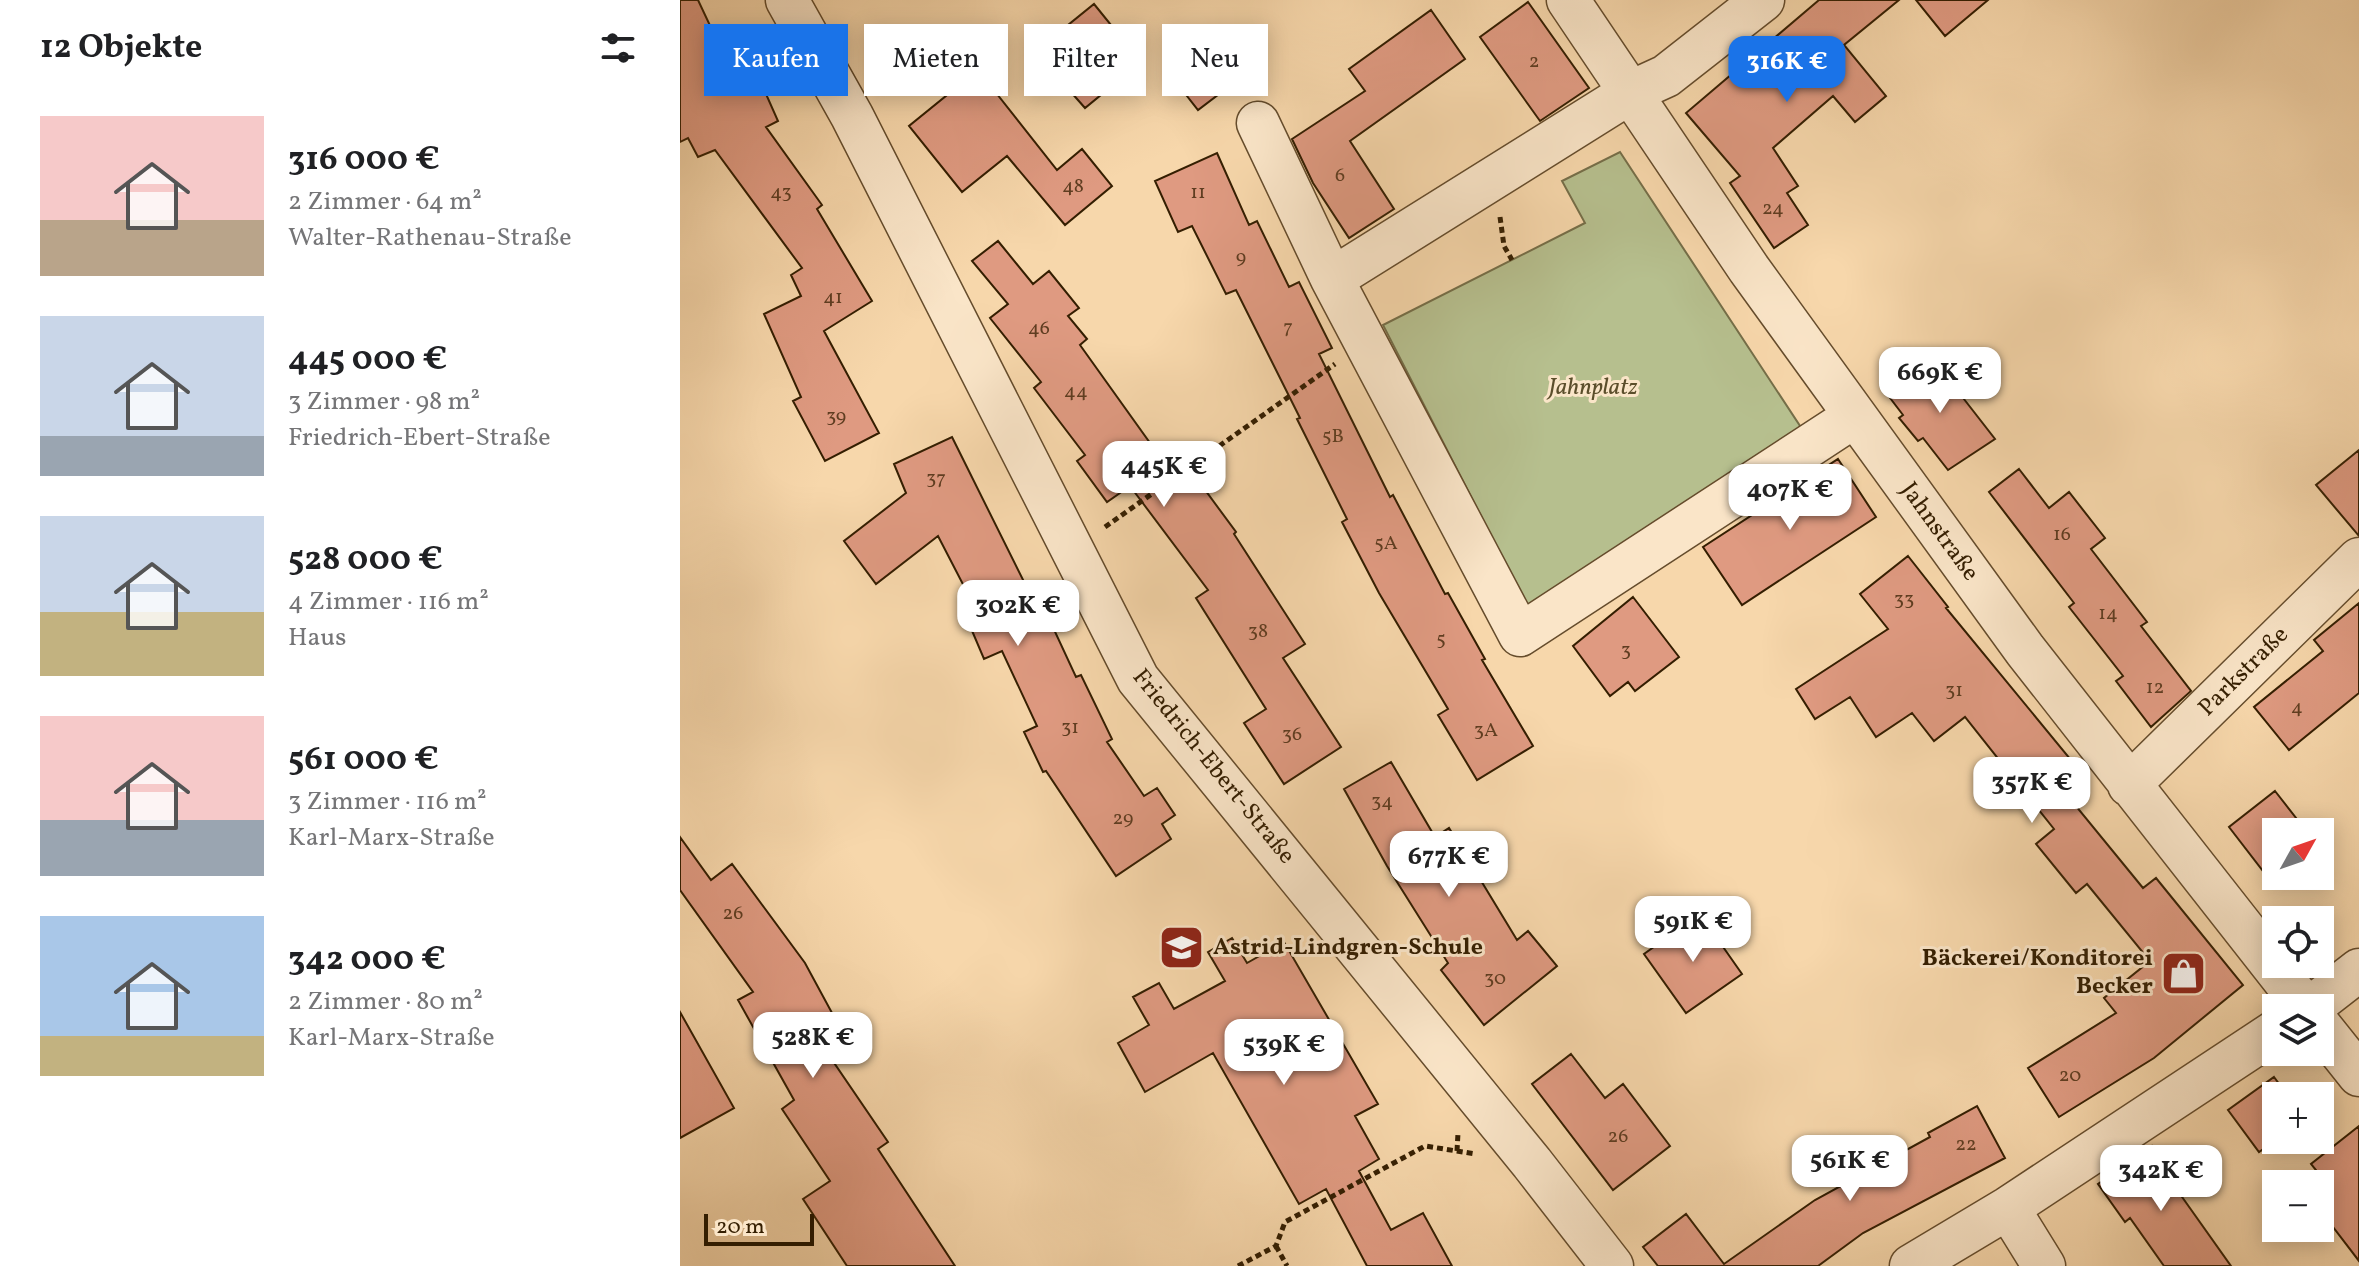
<!DOCTYPE html>
<html lang="de">
<head>
<meta charset="utf-8">
<style>
	:root { --surface:#fff; --page:#f6f6f6; --text:#202124; --muted:#757577; --accent:#1a73e8 }
	body { margin:0; font-family:Vollkorn,serif; background:var(--page); color:var(--text); height:100vh; display:flex; flex-direction:column; font-size:30px; white-space:nowrap }
	* { box-sizing:border-box; margin:0 }
	p { font-size:26px; color:var(--muted) }
	.icon { flex:none; width:44px; height:44px; fill:none; stroke:currentColor; stroke-width:2; stroke-linecap:round; stroke-linejoin:round }
	.map { position:relative; flex:1; overflow:hidden }
	.panel { display:flex; flex-direction:column; background:var(--surface); width:680px }
	.panel>* { flex:none }
	.hud { position:absolute; left:24px; top:24px; width:760px; height:72px; display:flex; gap:16px }
	.needle { width:52px; rotate:50deg }
	.controls { position:absolute; left:1582px; top:818px; display:grid; gap:16px }
	.controls a { display:grid; place-items:center; width:72px; height:72px; border-radius:0px; background:var(--surface); box-shadow:0 4px 20px #0003; font-size:40px }
	.scale { position:absolute; left:24px; bottom:20px; width:110px; box-sizing:border-box; padding-left:8px; border:4px solid #341e01; border-top:0; font-size:22px; line-height:28px; white-space:nowrap; color:#341e01; -webkit-text-stroke:6px #fae5c8; paint-order:stroke }
	.price { position:absolute; translate:-50% -68px; padding:0 18px; border-radius:16px; background:#fff; color:#222; font-size:26px; line-height:52px; filter:drop-shadow(0 2px 4px #0008) }
	.price::after { content:''; position:absolute; left:50%; top:48px; width:24px; height:18px; margin-left:-12px; background:inherit; clip-path:polygon(0 0,100% 0,50% 100%) }
	.price.selected { background:var(--accent); color:#fff }
	ul { padding:0; list-style:none }
	li { display:flex; align-items:center; gap:24px; height:200px; padding:0 40px }
	li span { display:grid; place-items:center; flex:none; width:224px; height:160px; border-radius:0px; color:#555 }
	li>.icon { margin-inline-start:auto }
	span .icon { width:96px; height:96px; fill:#fffc; stroke-width:1 }
	li b { font-size:34px }
	h2 { display:flex; justify-content:space-between; align-items:center; height:96px; padding:0 40px; font-size:34px }
	.chip { padding:0 28px; border-radius:0px; background:var(--surface); box-shadow:0 4px 20px #0003; font-size:28px; line-height:72px }
	.chip.selected { background:var(--accent); color:#fff }
	main { display:flex; flex:1; min-height:0 }
	.map>svg:first-child { display:block }
	.green { fill:#b6bf8e; stroke:#756e48; stroke-width:2 }
	.building { fill:#df9a81; stroke:#341e01; stroke-width:2 }
	.lines { fill:none; stroke-linecap:round; stroke-linejoin:round }
	.minor-casing { stroke:#654c2c; stroke-width:45 }
	.path { stroke:#341e01; stroke-width:5; stroke-dasharray:6 4; stroke-linecap:butt }
	.minor { stroke:#fae5c8; stroke-width:42 }
	.labels { text-anchor:middle; dominant-baseline:central; stroke-width:6; stroke-linejoin:round; paint-order:stroke }
	.number-label { font-size:20px; fill:#5f3d21 }
	.park-label { font-size:24px; font-style:italic; fill:#5b4e2b; stroke:#fae5c8 }
	.street-label { font-size:24px; fill:#341e01; stroke:#fae5c8 }
	.poi-label { font-size:24px; font-weight:bold; fill:#341e01; stroke:#fae5c8; text-anchor:start }
</style>
</head>
<body>
<main>
<section class="panel">
<h2>12 Objekte<svg class="icon" aria-label="filters" viewBox="0 0 24 24"><path d="M4 7h16M4 17h16"/><circle cx="9" cy="7" r="2"/><circle cx="15" cy="17" r="2"/></svg></h2>
<ul>
<li><span style="background:linear-gradient(#f6c9c9 65%,#b9a48a 0)"><svg class="icon" aria-label="home" viewBox="0 0 24 24"><path d="M3 11l9-7 9 7M6 9v11h12V9"/></svg></span><div><b>316 000 €</b><p>2 Zimmer · 64 m²</p><p>Walter-Rathenau-Straße</p></div></li>
<li><span style="background:linear-gradient(#c9d6e8 75%,#9aa5b1 0)"><svg class="icon" aria-label="home" viewBox="0 0 24 24"><path d="M3 11l9-7 9 7M6 9v11h12V9"/></svg></span><div><b>445 000 €</b><p>3 Zimmer · 98 m²</p><p>Friedrich-Ebert-Straße</p></div></li>
<li><span style="background:linear-gradient(#c9d6e8 60%,#c2b280 0)"><svg class="icon" aria-label="home" viewBox="0 0 24 24"><path d="M3 11l9-7 9 7M6 9v11h12V9"/></svg></span><div><b>528 000 €</b><p>4 Zimmer · 116 m²</p><p>Haus</p></div></li>
<li><span style="background:linear-gradient(#f6c9c9 65%,#9aa5b1 0)"><svg class="icon" aria-label="home" viewBox="0 0 24 24"><path d="M3 11l9-7 9 7M6 9v11h12V9"/></svg></span><div><b>561 000 €</b><p>3 Zimmer · 116 m²</p><p>Karl-Marx-Straße</p></div></li>
<li><span style="background:linear-gradient(#a9c7e8 75%,#c2b280 0)"><svg class="icon" aria-label="home" viewBox="0 0 24 24"><path d="M3 11l9-7 9 7M6 9v11h12V9"/></svg></span><div><b>342 000 €</b><p>2 Zimmer · 80 m²</p><p>Karl-Marx-Straße</p></div></li>
</ul>
</section>
<div class="map">
<svg width="1679" height="1266" viewBox="0 0 1679 1266">
	<rect width="100%" height="100%" fill="#f7d7ab"/>
	<filter id="stains"><feTurbulence type="fractalNoise" baseFrequency=".0025" numOctaves="4"/><feColorMatrix values="0 0 0 0 .2 0 0 0 0 .09 0 0 0 0 .02 0 0 0 .5 -.17"/></filter>
	<radialGradient id="worn" r=".72"><stop offset=".6" stop-color="#630" stop-opacity="0"/><stop offset="1" stop-color="#630" stop-opacity=".3"/></radialGradient>
	<!-- green -->
	<path class="green" d="M 940,152 L 1124,432 L 848,608 L 703,325 L 905,223 L 882,181 Z"/>
	<!-- building -->
	<path class="building" d="M 0,0 L 18,0 L 41,49 L 62,40 L 98,121 L 86,127 L 142,205 L 137,209 L 192,301 L 144,331 L 199,433 L 145,461 L 113,401 L 121,397 L 84,314 L 121,296 L 111,275 L 122,268 L 35,150 L 18,157 L 8,138 L 0,142 Z
		M 1139,0 L 1219,0 L 1164,45 L 1206,96 L 1175,122 L 1153,96 L 1093,148 L 1118,186 L 1107,193 L 1128,225 L 1094,248 L 1050,183 L 1060,176 L 1006,113 Z
		M 1236,0 L 1308,0 L 1265,36 Z
		M 848,2 L 909,88 L 860,121 L 800,37 Z
		M 414,4 L 461,62 L 405,108 L 383,83 L 404,66 L 377,34 Z
		M 751,10 L 785,59 L 670,141 L 714,209 L 669,238 L 633,183 L 612,139 L 685,91 L 669,69 Z
		M 543,31 L 572,69 L 518,110 L 489,73 Z
		M 298,70 L 377,170 L 402,149 L 432,186 L 385,225 L 327,156 L 282,192 L 229,126 Z
		M 537,153 L 569,225 L 577,221 L 609,287 L 619,282 L 652,348 L 639,354 L 710,497 L 713,495 L 765,594 L 768,593 L 805,659 L 802,660 L 853,746 L 797,780 L 758,715 L 768,709 L 699,593 L 662,522 L 667,519 L 617,419 L 620,418 L 556,290 L 546,294 L 512,226 L 498,232 L 475,181 Z
		M 318,241 L 353,284 L 369,271 L 399,308 L 388,316 L 407,339 L 400,345 L 503,489 L 517,479 L 556,532 L 554,534 L 625,644 L 603,658 L 661,747 L 604,784 L 564,723 L 586,709 L 516,598 L 528,590 L 450,486 L 427,502 L 397,461 L 405,455 L 354,388 L 361,382 L 310,318 L 328,304 L 292,261 Z
		M 1252,358 L 1315,439 L 1268,470 L 1243,438 L 1238,441 L 1219,418 L 1223,415 L 1207,394 Z
		M 272,437 L 352,598 L 358,595 L 396,677 L 401,675 L 432,739 L 427,742 L 464,796 L 477,788 L 495,815 L 482,824 L 491,839 L 436,876 L 366,771 L 363,772 L 344,732 L 357,726 L 322,651 L 304,659 L 290,626 L 302,621 L 258,536 L 196,584 L 164,541 L 226,493 L 214,464 Z
		M 1679,450 L 1679,536 L 1636,485 Z
		M 1158,459 L 1196,517 L 1062,605 L 1023,547 Z
		M 1339,469 L 1369,508 L 1389,492 L 1425,538 L 1411,549 L 1467,622 L 1461,626 L 1511,691 L 1471,727 L 1436,681 L 1443,676 L 1389,607 L 1394,603 L 1309,492 Z
		M 1228,556 L 1268,607 L 1266,608 L 1391,760 L 1377,770 L 1383,778 L 1377,783 L 1463,888 L 1476,878 L 1563,985 L 1474,1058 L 1379,1117 L 1348,1068 L 1436,1013 L 1424,998 L 1470,961 L 1407,884 L 1396,893 L 1356,844 L 1374,829 L 1285,717 L 1254,741 L 1232,713 L 1196,737 L 1170,697 L 1135,719 L 1116,689 L 1208,629 L 1180,594 Z
		M 953,597 L 999,657 L 955,691 L 948,682 L 930,696 L 893,646 Z
		M 1679,603 L 1679,693 L 1609,750 L 1574,707 L 1643,651 L 1634,640 Z
		M 711,762 L 755,837 L 769,828 L 837,940 L 848,931 L 877,966 L 804,1025 L 761,970 L 768,963 L 707,866 L 664,789 Z
		M 1595,791 L 1627,832 L 1596,832 L 1596,876 L 1604,876 L 1593,884 L 1549,827 Z
		M 0,837 L 31,880 L 52,864 L 125,963 L 165,1037 L 144,1048 L 208,1142 L 198,1149 L 275,1266 L 167,1266 L 123,1199 L 150,1181 L 102,1109 L 114,1100 L 58,1000 L 73,992 L 0,890 Z
		M 1020,914 L 1062,974 L 1006,1013 L 964,954 Z
		M 552,938 L 567,963 L 604,942 L 698,1104 L 675,1116 L 699,1159 L 679,1171 L 711,1230 L 743,1213 L 772,1266 L 687,1266 L 646,1189 L 619,1204 L 533,1053 L 465,1092 L 438,1043 L 469,1025 L 453,997 L 479,983 L 494,1009 L 545,981 L 528,952 Z
		M 0,1012 L 54,1108 L 0,1138 Z
		M 891,1054 L 925,1098 L 943,1084 L 990,1146 L 933,1190 L 852,1084 Z
		M 1594,1077 L 1608,1096 L 1596,1096 L 1596,1140 L 1579,1152 L 1548,1110 Z
		M 1297,1106 L 1325,1158 L 1183,1233 L 1138,1266 L 978,1266 L 963,1247 L 1006,1214 L 1044,1264 L 1135,1200 L 1250,1137 L 1248,1133 Z
		M 1679,1126 L 1679,1261 L 1640,1210 L 1640,1175 L 1631,1164 Z
		M 1472,1146 L 1499,1184 L 1495,1187 L 1551,1266 L 1484,1266 L 1450,1218 L 1445,1222 L 1418,1184 Z"/>
	<g class="lines">
		<defs>
			<path id="minor" d="M 107,0 L 172,116 L 458,679 L 852,1163 L 932,1266
				M 888,0 L 1069,269 L 1345,650 L 1626,1008
				M 1083,0 L 986,76 L 951,92 L 652,279 L 840,635 L 1175,416
				M 578,123 L 652,279
				M 1449,785 L 1679,559
				M 1630,1008 L 1679,970
				M 1640,1026 L 1679,1075
				M 1328,1208 L 1364,1266
				M 1231,1266 L 1328,1208 L 1596,1031"/>
		</defs>
		<!-- minor casing -->
		<use href="#minor" class="minor-casing"/>
		<!-- path -->
		<path class="path" d="M 820,217 L 824,246 L 832,260
			M 425,527 L 655,364
			M 777,1151 L 778,1133
			M 596,1246 L 607,1266
			M 558,1266 L 596,1246 L 605,1222 L 745,1146 L 796,1154"/>
		<!-- minor -->
		<use href="#minor" class="minor"/>
	</g>
	<!-- icons -->
	<defs>
		<symbol id="school-square" viewBox="-11 -11 22 22"><rect x="-9" y="-9" width="18" height="18" rx="4" fill="#8f2418" stroke="#fae5c8"/><path d="M0-5L7-2L0 1L-7-2ZM-4 1L0 2.5L4 1V4Q0 6-4 4Z" fill="#fff"/></symbol>
		<symbol id="shop-square" viewBox="-11 -11 22 22"><rect x="-9" y="-9" width="18" height="18" rx="4" fill="#8f2418" stroke="#fae5c8"/><path d="M-5-2.5h2.3a2.7 3.5 0 0 1 5.4 0H5L5.5 6h-11ZM-1.5-2.5h3a1.5 2.3 0 0 0-3 0Z" fill="#fff"/></symbol>
	</defs>
	<g fill-rule="evenodd">
		<use href="#school-square" x="476" y="922" width="51" height="51"/>
		<use href="#shop-square" x="1478" y="948" width="51" height="51"/>
	</g>
	<g class="labels">
		<!-- number labels -->
		<g class="number-label">
			<text x="854" y="62">2</text>
			<text x="660" y="176">6</text>
			<text x="393" y="187">48</text>
			<text x="101" y="193">43</text>
			<text x="518" y="193">11</text>
			<text x="1093" y="209">24</text>
			<text x="561" y="258">9</text>
			<text x="153" y="298">41</text>
			<text x="608" y="328">7</text>
			<text x="359" y="329">46</text>
			<text x="396" y="392">44</text>
			<text x="156" y="417">39</text>
			<text x="653" y="437">5B</text>
			<text x="256" y="479">37</text>
			<text x="1382" y="535">16</text>
			<text x="706" y="544">5A</text>
			<text x="1224" y="600">33</text>
			<text x="1428" y="614">14</text>
			<text x="578" y="632">38</text>
			<text x="761" y="640">5</text>
			<text x="946" y="651">3</text>
			<text x="1475" y="688">12</text>
			<text x="1274" y="691">31</text>
			<text x="1617" y="708">4</text>
			<text x="390" y="728">31</text>
			<text x="806" y="731">3A</text>
			<text x="612" y="735">36</text>
			<text x="702" y="802">34</text>
			<text x="443" y="819">29</text>
			<text x="53" y="914">26</text>
			<text x="815" y="979">30</text>
			<text x="1390" y="1076">20</text>
			<text x="938" y="1137">26</text>
			<text x="1286" y="1145">22</text>
		</g>
		<!-- park labels -->
		<g class="park-label">
			<text x="913" y="388">Jahnplatz</text>
		</g>
		<!-- street labels -->
		<g class="street-label">
			<text transform="translate(1259 532) rotate(54)">Jahnstraße</text>
			<text transform="translate(1564 672) rotate(-45)">Parkstraße</text>
			<text transform="translate(533 767) rotate(51)">Friedrich-Ebert-Straße</text>
		</g>
		<!-- poi labels -->
		<g class="poi-label">
			<text x="533" y="948">Astrid-Lindgren-Schule</text>
			<text x="1473" y="959" text-anchor="end">Bäckerei/Konditorei<tspan x="1473" dy="28">Becker</tspan></text>
		</g>
	</g>
	<rect width="100%" height="100%" filter="url(#stains)"/>
	<rect width="100%" height="100%" fill="url(#worn)"/>
</svg>
<div class="controls">
<a><svg class="needle" viewBox="-14 -14 28 28"><path d="M0-13l5 13h-10z" fill="#e53935"/><path d="M0 13l5-13h-10z" fill="#757577"/></svg></a>
<a><svg class="icon" aria-label="locate" viewBox="0 0 24 24"><circle cx="12" cy="12" r="6"/><path d="M12 2v4M12 18v4M2 12h4M18 12h4"/></svg></a>
<a><svg class="icon" aria-label="layers" viewBox="0 0 24 24"><path d="M12 4l9 5-9 5-9-5zM3 14l9 5 9-5"/></svg></a>
<a>+</a>
<a>−</a>
</div>
<div class="scale">20 m</div>
<b class="price selected" style="left:1107px;top:104px">316K €</b>
<b class="price" style="left:1260px;top:415px">669K €</b>
<b class="price" style="left:484px;top:509px">445K €</b>
<b class="price" style="left:1110px;top:532px">407K €</b>
<b class="price" style="left:338px;top:648px">302K €</b>
<b class="price" style="left:1352px;top:825px">357K €</b>
<b class="price" style="left:769px;top:899px">677K €</b>
<b class="price" style="left:1013px;top:964px">591K €</b>
<b class="price" style="left:133px;top:1080px">528K €</b>
<b class="price" style="left:604px;top:1087px">539K €</b>
<b class="price" style="left:1170px;top:1203px">561K €</b>
<b class="price" style="left:1481px;top:1213px">342K €</b>
<div class="hud">
<a class="chip selected">Kaufen</a>
<a class="chip">Mieten</a>
<a class="chip">Filter</a>
<a class="chip">Neu</a>
</div>
</div>
</main>
</body>
</html>
